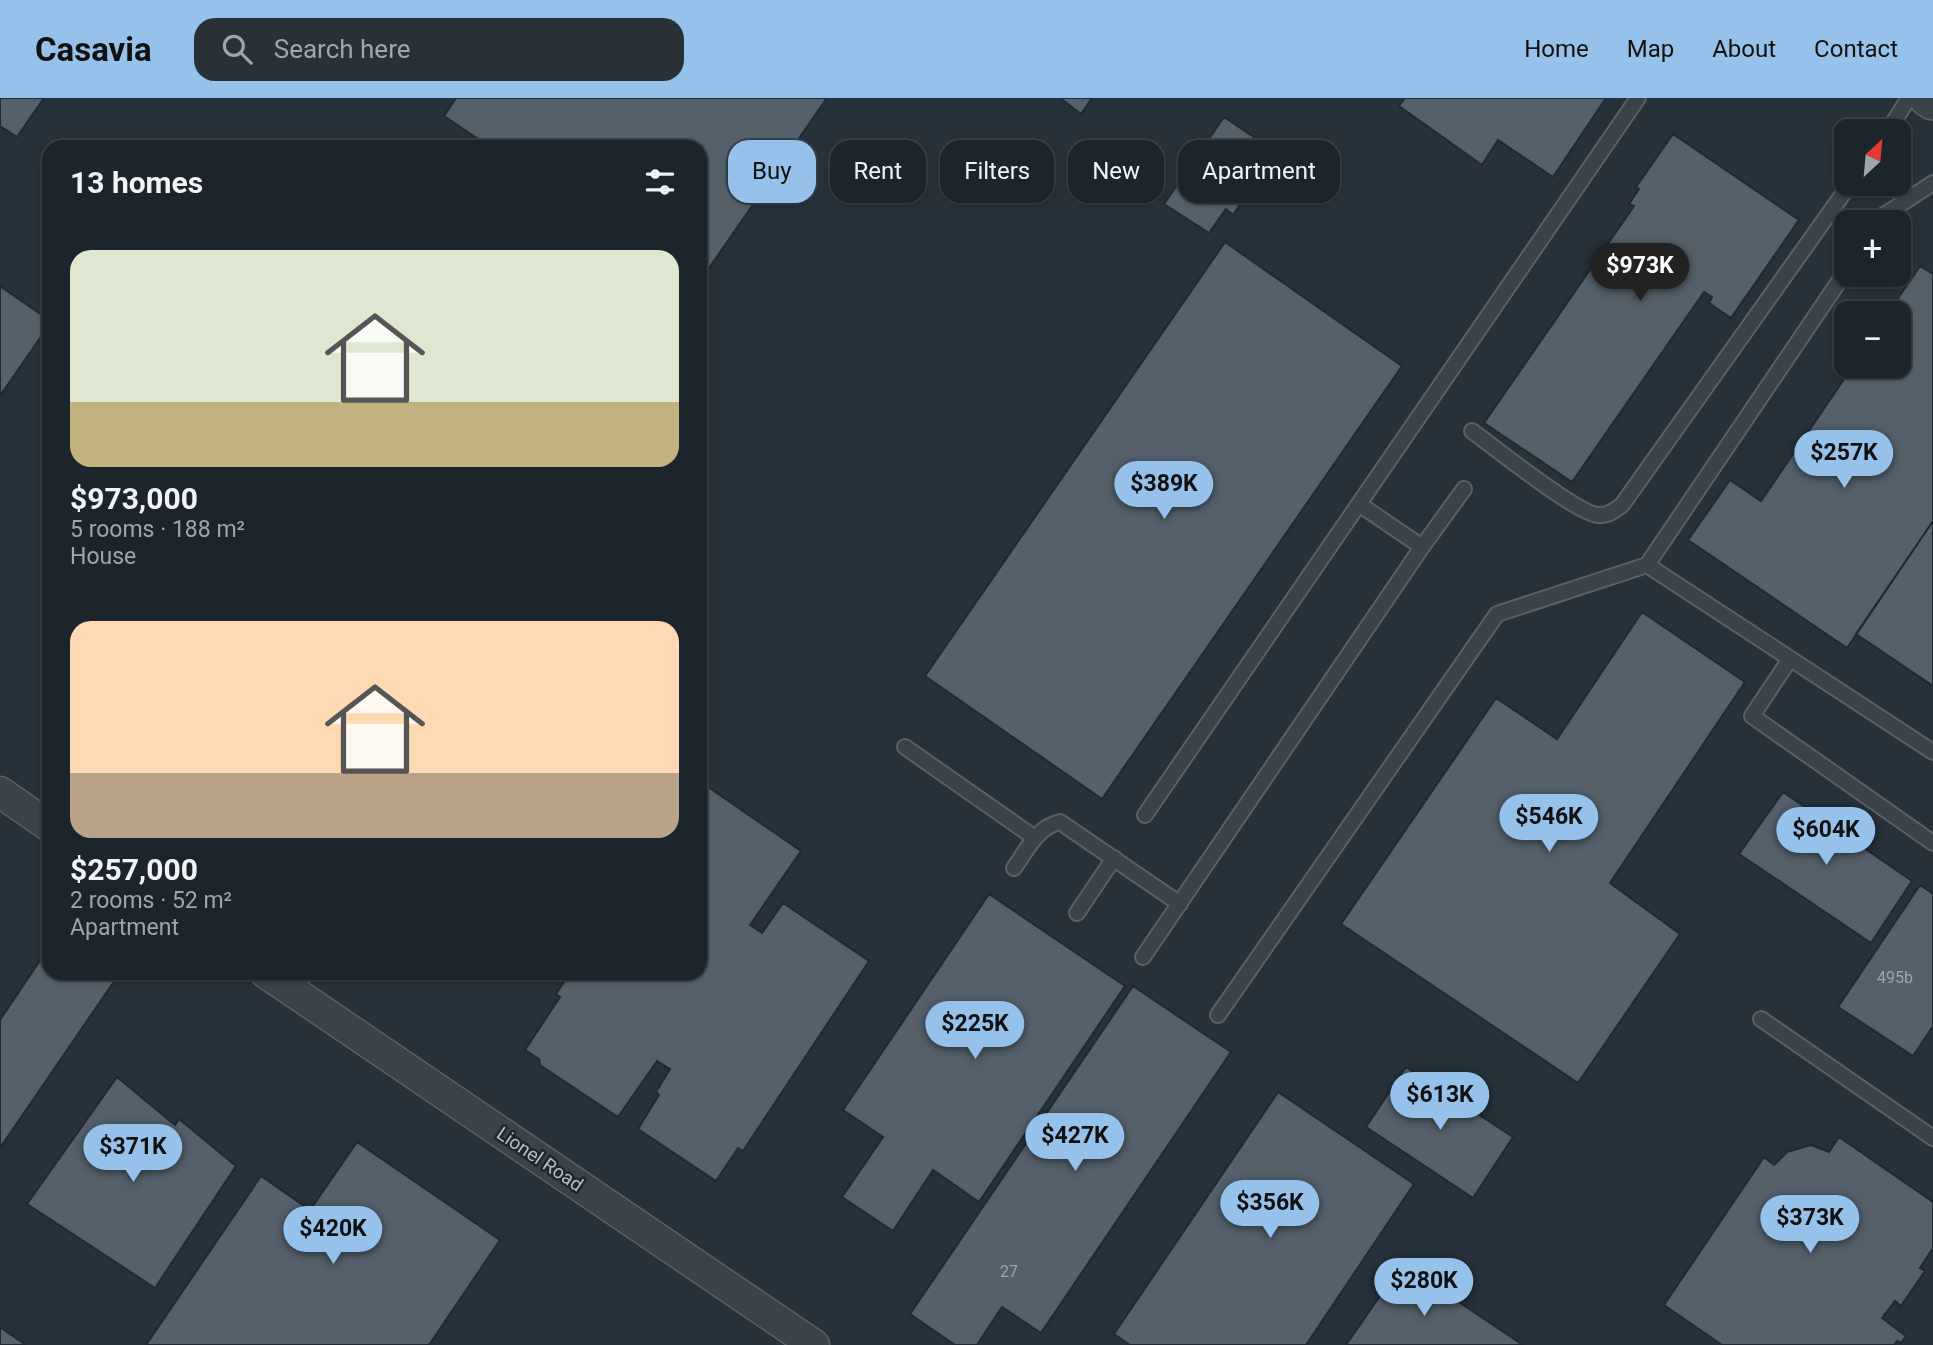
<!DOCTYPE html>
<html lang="en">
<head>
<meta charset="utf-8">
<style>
	:root { --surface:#1c252b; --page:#293137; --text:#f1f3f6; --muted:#a0a5a9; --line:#3a4247; --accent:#96c1ea }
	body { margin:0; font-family:Roboto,sans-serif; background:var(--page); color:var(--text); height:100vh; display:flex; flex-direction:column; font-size:26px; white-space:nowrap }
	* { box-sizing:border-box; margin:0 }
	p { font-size:23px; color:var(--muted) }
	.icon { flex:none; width:38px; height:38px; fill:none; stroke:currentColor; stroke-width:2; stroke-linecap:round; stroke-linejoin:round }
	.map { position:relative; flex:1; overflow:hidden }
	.details { position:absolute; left:42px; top:42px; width:665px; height:840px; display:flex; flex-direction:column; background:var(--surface); border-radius:21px; box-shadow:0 2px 5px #0004,0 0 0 2px var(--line) }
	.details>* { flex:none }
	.banner { position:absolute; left:728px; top:42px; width:665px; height:63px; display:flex; gap:14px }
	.needle { width:46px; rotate:26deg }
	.buttons { position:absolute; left:1834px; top:21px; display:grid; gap:14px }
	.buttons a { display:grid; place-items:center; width:77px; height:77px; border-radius:14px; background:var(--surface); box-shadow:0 2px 5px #0004,0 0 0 2px var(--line); font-size:35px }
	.price { position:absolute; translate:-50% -60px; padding:0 16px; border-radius:24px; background:var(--accent); color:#111; font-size:23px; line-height:46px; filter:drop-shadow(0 2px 4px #0008) }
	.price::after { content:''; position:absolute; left:50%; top:42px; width:21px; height:16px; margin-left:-10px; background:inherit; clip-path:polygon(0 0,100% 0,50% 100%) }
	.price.active { background:#222; color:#fff }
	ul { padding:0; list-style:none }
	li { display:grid; align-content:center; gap:14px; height:371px; padding:0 28px }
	li span { display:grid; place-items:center; height:217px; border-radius:21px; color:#555 }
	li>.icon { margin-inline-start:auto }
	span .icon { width:126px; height:126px; fill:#fffc; stroke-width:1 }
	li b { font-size:30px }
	h2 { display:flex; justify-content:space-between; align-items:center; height:84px; padding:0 28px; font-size:30px }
	.pill { padding:0 24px; border-radius:21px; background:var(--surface); box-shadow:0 2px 5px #0004,0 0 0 2px var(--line); font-size:24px; line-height:63px }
	.pill.active { background:var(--accent); color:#111 }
	header { display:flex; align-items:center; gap:42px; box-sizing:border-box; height:98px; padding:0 35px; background:var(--accent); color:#111 }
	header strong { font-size:33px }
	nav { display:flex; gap:38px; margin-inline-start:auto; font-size:24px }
	.search { width:490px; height:63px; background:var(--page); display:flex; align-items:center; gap:18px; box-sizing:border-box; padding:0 24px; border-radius:21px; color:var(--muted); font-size:26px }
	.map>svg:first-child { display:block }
	.building { fill:#54606a; stroke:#212931; stroke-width:2 }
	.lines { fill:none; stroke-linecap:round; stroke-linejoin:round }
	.service-casing { stroke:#586068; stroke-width:18 }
	.minor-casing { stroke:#586068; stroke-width:33 }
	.tertiary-casing { stroke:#586068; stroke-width:40 }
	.service { stroke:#3a424a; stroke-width:14 }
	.minor { stroke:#3a424a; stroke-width:30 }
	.tertiary { stroke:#3a424a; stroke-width:37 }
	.labels { text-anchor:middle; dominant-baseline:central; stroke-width:5; stroke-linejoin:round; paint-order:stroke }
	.number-label { font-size:16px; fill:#9da6ae }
	.street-label { font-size:19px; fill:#b5bec5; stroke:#1f272f }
</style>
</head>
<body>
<header>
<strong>Casavia</strong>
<div class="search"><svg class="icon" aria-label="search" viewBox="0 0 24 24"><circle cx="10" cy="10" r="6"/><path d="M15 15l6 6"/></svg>Search here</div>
<nav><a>Home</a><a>Map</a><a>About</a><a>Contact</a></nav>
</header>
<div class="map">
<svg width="1933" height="1247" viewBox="0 0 1933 1247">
	<rect width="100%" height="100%" fill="#263139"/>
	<!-- building -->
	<path class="building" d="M 0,0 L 44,0 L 17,39 L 0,28 Z
		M 456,0 L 827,0 L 700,183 L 700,49 L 490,49 L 444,18 Z
		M 1060,0 L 1092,0 L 1081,16 Z
		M 1405,0 L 1606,0 L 1553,79 L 1498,42 L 1482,67 L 1399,8 Z
		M 1224,19 L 1267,48 L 1250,74 L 1258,79 L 1233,117 L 1226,111 L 1209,135 L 1164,106 Z
		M 1673,36 L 1799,122 L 1731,220 L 1709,205 L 1712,199 L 1704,194 L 1572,384 L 1484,325 L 1634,108 L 1629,106 L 1639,91 L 1636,89 Z
		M 1225,144 L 1402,268 L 1102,701 L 925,578 Z
		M 1920,168 L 1933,176 L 1933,423 L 1847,550 L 1688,442 L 1730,382 L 1761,403 L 1853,268 L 1899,268 L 1899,215 L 1888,215 Z
		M 0,188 L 49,222 L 49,227 L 0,298 Z
		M 1933,423 L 1933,588 L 1856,536 Z
		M 1642,514 L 1745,584 L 1610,785 L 1680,836 L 1578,985 L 1341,826 L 1496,600 L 1557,641 Z
		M 701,684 L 801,753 L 750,827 L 762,835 L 783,805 L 869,863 L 743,1053 L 738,1050 L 716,1083 L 638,1031 L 659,997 L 656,994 L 670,971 L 657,963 L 618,1019 L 540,967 L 539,961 L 525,952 L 560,899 L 556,896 L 570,875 L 700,875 Z
		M 1783,694 L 1912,783 L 1871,845 L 1739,756 Z
		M 1920,787 L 1933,796 L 1933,928 L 1913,958 L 1838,909 Z
		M 989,796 L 1125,888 L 979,1104 L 933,1072 L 893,1133 L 842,1099 L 883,1039 L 843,1012 Z
		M 49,849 L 49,875 L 105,875 L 115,882 L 0,1050 L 0,922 Z
		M 1133,888 L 1231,954 L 1041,1235 L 1002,1209 L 977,1247 L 955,1247 L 910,1216 Z
		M 1406,969 L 1513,1039 L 1473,1100 L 1366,1029 Z
		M 117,979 L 175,1027 L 179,1021 L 236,1068 L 155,1190 L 27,1106 Z
		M 1278,994 L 1414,1086 L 1306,1247 L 1130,1247 L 1114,1236 Z
		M 1839,1039 L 1933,1104 L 1933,1150 L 1920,1170 L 1925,1173 L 1901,1208 L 1895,1203 L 1882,1220 L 1906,1238 L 1901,1245 L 1897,1243 L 1894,1247 L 1722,1247 L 1664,1207 L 1764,1059 L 1774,1067 L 1787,1054 L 1811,1047 L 1829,1054 Z
		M 357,1044 L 500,1142 L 429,1247 L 146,1247 L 261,1078 L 310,1112 Z
		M 1402,1166 L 1523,1247 L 1346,1247 Z
		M 0,1229 L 26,1247 L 0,1247 Z"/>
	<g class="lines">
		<defs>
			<path id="service" d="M 1888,33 L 1909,0
				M 1879,124 L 1884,117 L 1933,85
				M 1472,333 C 1494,349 1576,415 1598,417 C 1607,418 1614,413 1622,407 L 1850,86
				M 1422,449 L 1464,391
				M 1647,467 L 1933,654
				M 1790,561 L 1752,618 L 1933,745
				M 905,649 L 1035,740
				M 1145,717 L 1638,0
				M 1014,770 C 1027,752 1037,729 1060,724 L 1180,806
				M 1077,815 L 1114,760
				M 1143,859 L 1422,449 L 1359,406
				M 1218,917 L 1497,516 L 1647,467 L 1846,173
				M 1761,921 L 1933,1040"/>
			<path id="minor" d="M 0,694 L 49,728
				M 266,875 L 814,1247"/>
			<path id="tertiary" d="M 1928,0 L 1933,3"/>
		</defs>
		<!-- service casing -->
		<use href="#service" class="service-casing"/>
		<!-- minor casing -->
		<use href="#minor" class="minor-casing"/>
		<!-- tertiary casing -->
		<use href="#tertiary" class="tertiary-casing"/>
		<!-- service -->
		<use href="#service" class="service"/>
		<!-- minor -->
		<use href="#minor" class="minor"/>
		<!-- tertiary -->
		<use href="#tertiary" class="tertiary"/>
	</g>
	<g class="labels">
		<!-- number labels -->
		<g class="number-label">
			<text x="1895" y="879">495b</text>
			<text x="1009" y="1173">27</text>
		</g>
		<!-- street labels -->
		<g class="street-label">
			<text transform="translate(540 1061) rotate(34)">Lionel Road</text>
		</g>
	</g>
</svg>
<div class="buttons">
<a><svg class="needle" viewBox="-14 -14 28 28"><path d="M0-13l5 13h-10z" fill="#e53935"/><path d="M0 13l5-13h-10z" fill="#a0a5a9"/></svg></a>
<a>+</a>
<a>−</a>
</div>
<b class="price active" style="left:1640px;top:205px">$973K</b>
<b class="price" style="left:1844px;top:392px">$257K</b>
<b class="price" style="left:1164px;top:423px">$389K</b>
<b class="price" style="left:1549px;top:756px">$546K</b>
<b class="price" style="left:1826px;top:769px">$604K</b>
<b class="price" style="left:975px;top:963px">$225K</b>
<b class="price" style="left:1440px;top:1034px">$613K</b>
<b class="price" style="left:1075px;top:1075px">$427K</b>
<b class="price" style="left:133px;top:1086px">$371K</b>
<b class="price" style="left:1270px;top:1142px">$356K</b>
<b class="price" style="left:1810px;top:1157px">$373K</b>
<b class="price" style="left:333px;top:1168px">$420K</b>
<b class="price" style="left:1424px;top:1220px">$280K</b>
<div class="banner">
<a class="pill active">Buy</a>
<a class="pill">Rent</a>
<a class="pill">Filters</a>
<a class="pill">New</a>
<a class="pill">Apartment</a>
</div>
<section class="details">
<h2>13 homes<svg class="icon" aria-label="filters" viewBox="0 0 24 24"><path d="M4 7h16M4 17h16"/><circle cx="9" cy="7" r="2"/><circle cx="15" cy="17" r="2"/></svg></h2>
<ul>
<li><span style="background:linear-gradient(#dfe7d0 70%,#c2b280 0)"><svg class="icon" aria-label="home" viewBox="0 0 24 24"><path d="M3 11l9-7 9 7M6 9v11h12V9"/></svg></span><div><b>$973,000</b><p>5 rooms · 188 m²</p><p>House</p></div></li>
<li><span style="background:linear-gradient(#ffd9b3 70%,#b9a48a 0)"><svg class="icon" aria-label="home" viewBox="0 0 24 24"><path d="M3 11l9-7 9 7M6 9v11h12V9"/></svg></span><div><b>$257,000</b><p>2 rooms · 52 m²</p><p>Apartment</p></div></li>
</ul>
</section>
</div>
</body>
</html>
